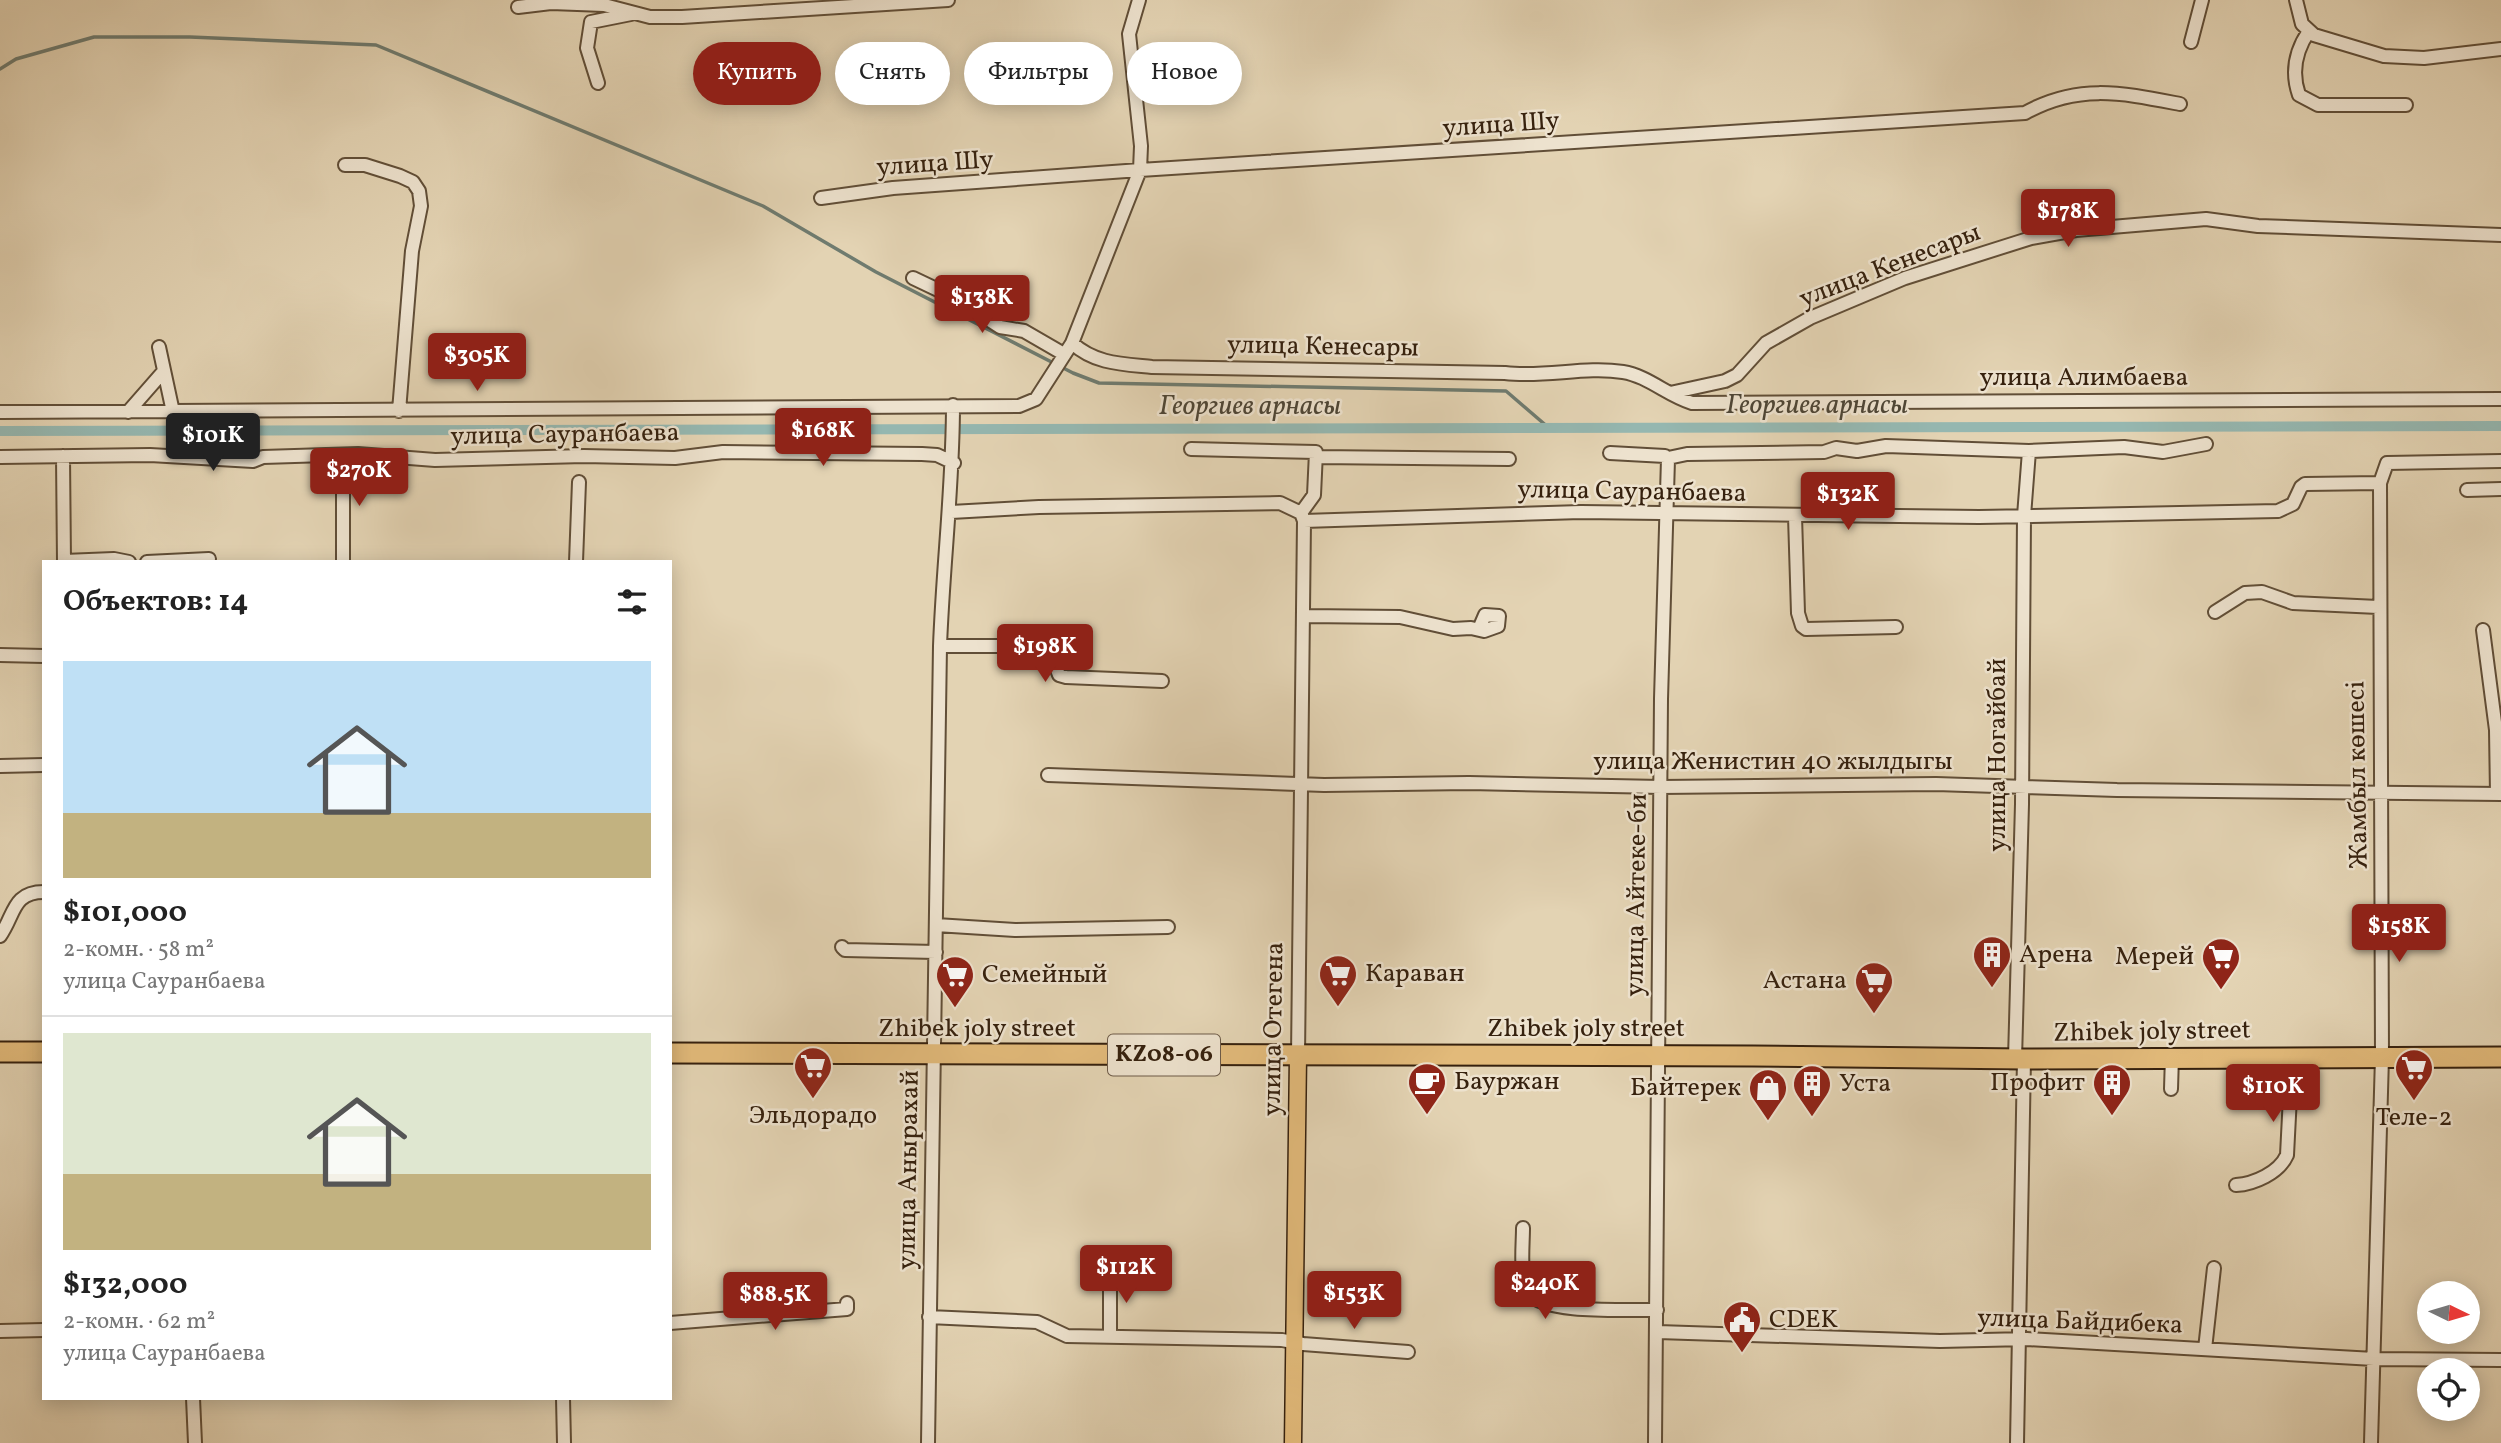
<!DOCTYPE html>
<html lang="ru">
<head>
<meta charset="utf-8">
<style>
	:root { --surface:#fff; --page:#f2f2f2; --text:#222; --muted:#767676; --line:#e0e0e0; --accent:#8f2418 }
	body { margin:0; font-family:Vollkorn,serif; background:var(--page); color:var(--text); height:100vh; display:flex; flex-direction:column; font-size:26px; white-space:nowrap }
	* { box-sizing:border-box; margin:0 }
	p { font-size:23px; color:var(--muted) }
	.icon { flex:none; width:38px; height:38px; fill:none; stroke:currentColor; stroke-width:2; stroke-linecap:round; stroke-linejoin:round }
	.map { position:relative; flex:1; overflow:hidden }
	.drawer { position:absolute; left:42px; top:560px; width:630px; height:840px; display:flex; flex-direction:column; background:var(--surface); border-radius:0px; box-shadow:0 4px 18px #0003 }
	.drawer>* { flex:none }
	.top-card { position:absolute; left:693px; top:42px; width:665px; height:63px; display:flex; gap:14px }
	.needle { width:46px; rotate:95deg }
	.controls { position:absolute; left:2417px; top:1281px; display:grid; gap:14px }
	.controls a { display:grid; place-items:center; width:63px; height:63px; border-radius:50%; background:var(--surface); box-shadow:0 4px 18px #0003; font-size:35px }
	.price { position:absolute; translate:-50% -60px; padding:0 16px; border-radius:7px; background:var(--accent); color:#fff; font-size:23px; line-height:46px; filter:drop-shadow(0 2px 4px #0008) }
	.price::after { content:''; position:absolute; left:50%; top:42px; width:21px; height:16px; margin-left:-10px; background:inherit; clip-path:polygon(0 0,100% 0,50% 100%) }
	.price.active { background:#222; color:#fff }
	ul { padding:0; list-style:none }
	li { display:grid; align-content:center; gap:14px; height:371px; padding:0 21px }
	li+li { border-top:2px solid var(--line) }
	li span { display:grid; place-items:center; height:217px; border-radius:0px; color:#555 }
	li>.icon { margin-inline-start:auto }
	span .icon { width:126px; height:126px; fill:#fffc; stroke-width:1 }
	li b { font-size:30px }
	h2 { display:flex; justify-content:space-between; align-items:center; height:84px; padding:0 21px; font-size:30px }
	.tag { padding:0 24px; border-radius:32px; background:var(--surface); box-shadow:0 4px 18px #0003; font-size:24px; line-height:63px }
	.tag.active { background:var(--accent); color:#fff }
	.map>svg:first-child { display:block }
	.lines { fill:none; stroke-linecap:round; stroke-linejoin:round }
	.stream { stroke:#6f7b6f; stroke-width:3.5 }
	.canal { stroke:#95b7b0; stroke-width:10 }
	.minor-casing { stroke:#614e37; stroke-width:16 }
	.major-casing { stroke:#36210e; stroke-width:19 }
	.highway-casing { stroke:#36210e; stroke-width:23 }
	.minor { stroke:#ede2ce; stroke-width:12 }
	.major { stroke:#e2ba7a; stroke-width:16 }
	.highway { stroke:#e2ba7a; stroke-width:19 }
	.labels { text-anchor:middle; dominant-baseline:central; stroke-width:5; stroke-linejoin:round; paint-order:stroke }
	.shield { fill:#ede2ce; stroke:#6d5b48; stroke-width:2 }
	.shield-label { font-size:24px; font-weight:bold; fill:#36210e }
	.street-label { font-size:26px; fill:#36210e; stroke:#ede2ce }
	.poi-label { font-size:26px; fill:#36210e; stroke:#ede2ce; text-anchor:start }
	.water-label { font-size:28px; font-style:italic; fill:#4e4636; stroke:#ede2ce }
</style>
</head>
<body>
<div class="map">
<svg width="2501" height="1443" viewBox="0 0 2501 1443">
	<rect width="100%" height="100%" fill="#e3d3b3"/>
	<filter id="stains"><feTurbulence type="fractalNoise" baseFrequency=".00286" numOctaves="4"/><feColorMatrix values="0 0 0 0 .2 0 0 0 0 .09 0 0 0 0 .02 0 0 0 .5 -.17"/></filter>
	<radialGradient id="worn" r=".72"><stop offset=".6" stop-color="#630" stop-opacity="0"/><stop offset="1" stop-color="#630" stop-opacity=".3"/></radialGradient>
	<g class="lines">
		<!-- stream -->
		<path class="stream" d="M 0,69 L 16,59 L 94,37 L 190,37 L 376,45 L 763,206 L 876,272 L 1073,373 L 1099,383 L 1506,391 L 1549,428"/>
		<!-- canal -->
		<path class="canal" d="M 0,431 L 2501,426"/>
		<defs>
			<path id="minor" d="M 2296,0 L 2302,24 L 2314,35 L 2384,56 L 2424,58 L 2501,49
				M 518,7 L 551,3 L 604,5 L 650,17 L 682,17 L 948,0
				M 2309,31 C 2296,50 2291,72 2299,95 L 2318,105 L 2406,105
				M 2191,42 L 2202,0
				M 598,83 L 587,48 L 591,22 L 631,14
				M 345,165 L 365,165 L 400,176 L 413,182 L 419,191 L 421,206 L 412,251 L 399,411
				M 821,198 L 893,188 L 1140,170 L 2025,113 C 2078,83 2123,93 2180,104
				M 913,278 L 955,298 L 1000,327 L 1024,331 L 1062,353
				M 1072,343 C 1095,364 1122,364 1152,367 L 1505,373 C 1545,378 1584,366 1623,372 C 1648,376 1668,396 1692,403 L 2501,399
				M 159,347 L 173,412
				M 1670,393 L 1725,381 L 1737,375 L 1766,343 L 1810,318 L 1905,278 L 2031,238 L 2076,230 L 2206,219 L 2258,226 L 2501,235
				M 0,412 L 1019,406 L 1036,399 L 1072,343 L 1140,170 L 1141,146 L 1129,34 L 1139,0
				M 128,412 L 163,372
				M 1191,449 L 1316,452 L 1314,495 L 1301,513
				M 1610,453 L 1665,456 L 1668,459 L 1661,699 L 1655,1443
				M 343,455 L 343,562
				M 63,456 L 64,562
				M 0,457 L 150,455 L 253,461 L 263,457 L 358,454 L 435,460 L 584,456 L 675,458 L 723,452 L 922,454 L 937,455 L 954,463
				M 1317,457 L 1509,459
				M 1668,458 L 1687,454 L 1824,452 L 1836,448 L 1857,451 L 1886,446 L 2029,451 L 2124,447 L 2163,452 L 2206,444
				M 2467,490 L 2501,489
				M 951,512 L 1039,507 L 1280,503 L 1301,513 L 1304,521 L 1298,1056
				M 1795,516 L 1798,613 L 1802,626 L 1806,629 L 1896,627
				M 1304,521 L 1581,512 L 1979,517 L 2278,511 L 2293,504 L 2301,487 L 2305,484 L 2380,483
				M 64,561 L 114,559 L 129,562
				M 147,562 L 209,559
				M 576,562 L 579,482
				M 2215,612 L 2245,593 L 2262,592 L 2293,603 L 2378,607
				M 1304,616 L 1400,617 L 1453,629 L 1471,628 L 1484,631 L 1498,626 L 1499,616 L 1485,615 L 1479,629
				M 2483,630 L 2496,730 L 2497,794
				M 940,646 L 1040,646 L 1050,651 L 1059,675 L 1066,677 L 1162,681
				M 0,655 L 44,656
				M 0,766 L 44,765
				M 1048,775 L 1324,785 L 1469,783 L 1661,787 L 1936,784 L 2117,790 L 2501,794
				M 936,925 L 1015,930 L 1168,927
				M 0,936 C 15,915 12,892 44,892
				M 842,947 L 845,950 L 936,952
				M 2015,1059 L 2022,804 L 2024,516 L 2029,451
				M 2171,1089 L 2172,1056
				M 2236,1185 C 2254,1184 2279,1173 2287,1155 L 2292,1057
				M 1523,1228 C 1523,1247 1519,1276 1529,1293 C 1542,1315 1632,1309 1657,1310
				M 929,1317 L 1037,1322 L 1067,1336 L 1282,1340 L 1303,1344 L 1408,1352
				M 670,1323 L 847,1309 L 847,1303
				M 0,1331 L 44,1330
				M 1658,1332 L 1940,1341 L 2027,1339 L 2374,1359 L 2501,1360
				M 1110,1337 L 1110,1274
				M 2205,1349 L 2214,1268
				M 193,1398 L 195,1443
				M 563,1398 L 564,1443
				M 928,1443 L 940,646 C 943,565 953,486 953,405
				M 2017,1443 L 2024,1059
				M 2371,1443 L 2382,1057 L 2380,483 L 2387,463 L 2501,461"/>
			<path id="major" d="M 1293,1443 L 1298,1056"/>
			<path id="highway" d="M 0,1052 L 44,1052
				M 670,1053 L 1753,1056 L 2024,1059 L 2501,1057"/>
		</defs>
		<!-- minor casing -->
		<use href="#minor" class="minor-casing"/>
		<!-- major casing -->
		<use href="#major" class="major-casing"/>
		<!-- highway casing -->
		<use href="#highway" class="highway-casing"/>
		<!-- minor -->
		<use href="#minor" class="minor"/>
		<!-- major -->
		<use href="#major" class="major"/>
		<!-- highway -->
		<use href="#highway" class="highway"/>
	</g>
	<!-- icons -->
	<defs>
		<symbol id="building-pin" viewBox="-11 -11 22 30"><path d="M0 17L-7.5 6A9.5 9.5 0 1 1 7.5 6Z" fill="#8f2418" stroke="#ede2ce"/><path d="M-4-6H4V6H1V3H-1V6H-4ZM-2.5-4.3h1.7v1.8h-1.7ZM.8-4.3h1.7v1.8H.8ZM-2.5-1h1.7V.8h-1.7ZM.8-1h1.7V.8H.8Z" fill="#fff"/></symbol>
		<symbol id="supermarket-pin" viewBox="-11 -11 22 30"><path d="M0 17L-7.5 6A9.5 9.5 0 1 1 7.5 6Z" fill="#8f2418" stroke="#ede2ce"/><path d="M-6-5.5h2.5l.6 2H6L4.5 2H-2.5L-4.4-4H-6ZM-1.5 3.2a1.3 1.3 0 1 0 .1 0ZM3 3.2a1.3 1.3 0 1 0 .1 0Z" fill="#fff"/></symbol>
		<symbol id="cafe-pin" viewBox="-11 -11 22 30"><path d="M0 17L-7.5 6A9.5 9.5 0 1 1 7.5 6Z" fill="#8f2418" stroke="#ede2ce"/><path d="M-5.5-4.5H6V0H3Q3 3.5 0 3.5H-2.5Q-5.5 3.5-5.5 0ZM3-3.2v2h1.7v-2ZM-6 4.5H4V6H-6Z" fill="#fff"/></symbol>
		<symbol id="shop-pin" viewBox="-11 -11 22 30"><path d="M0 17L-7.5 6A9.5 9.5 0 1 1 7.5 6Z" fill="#8f2418" stroke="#ede2ce"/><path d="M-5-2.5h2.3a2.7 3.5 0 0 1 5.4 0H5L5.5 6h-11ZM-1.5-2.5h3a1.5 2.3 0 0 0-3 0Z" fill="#fff"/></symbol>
		<symbol id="civic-pin" viewBox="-11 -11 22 30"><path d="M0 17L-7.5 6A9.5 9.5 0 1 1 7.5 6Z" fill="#8f2418" stroke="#ede2ce"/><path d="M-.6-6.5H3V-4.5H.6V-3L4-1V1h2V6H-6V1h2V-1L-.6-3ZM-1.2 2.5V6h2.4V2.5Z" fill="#fff"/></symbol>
	</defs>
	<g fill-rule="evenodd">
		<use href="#building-pin" x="1970" y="933" width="44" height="60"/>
		<use href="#supermarket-pin" x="2199" y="935" width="44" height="60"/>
		<use href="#supermarket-pin" x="1316" y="952" width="44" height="60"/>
		<use href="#supermarket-pin" x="933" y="953" width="44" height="60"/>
		<use href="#supermarket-pin" x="1852" y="959" width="44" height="60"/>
		<use href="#supermarket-pin" x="791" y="1044" width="44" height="60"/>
		<use href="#supermarket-pin" x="2392" y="1046" width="44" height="60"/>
		<use href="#cafe-pin" x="1405" y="1060" width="44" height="60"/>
		<use href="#building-pin" x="2090" y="1061" width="44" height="60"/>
		<use href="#building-pin" x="1790" y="1062" width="44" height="60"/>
		<use href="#shop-pin" x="1746" y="1066" width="44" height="60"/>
		<use href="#civic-pin" x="1720" y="1298" width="44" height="60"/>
	</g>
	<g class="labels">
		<!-- shield labels -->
		<rect class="shield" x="1108" y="1034.5" width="112" height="41" rx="5"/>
		<g class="shield-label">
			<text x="1164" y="1055">KZ08-06</text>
		</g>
		<!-- street labels -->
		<g class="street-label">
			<text transform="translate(1501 125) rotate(-4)">улица Шу</text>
			<text transform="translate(935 164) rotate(-4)">улица Шу</text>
			<text transform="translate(1890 266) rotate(-21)">улица Кенесары</text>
			<text transform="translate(1323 347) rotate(1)">улица Кенесары</text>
			<text x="2084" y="378">улица Алимбаева</text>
			<text transform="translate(565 435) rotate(-1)">улица Сауранбаева</text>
			<text transform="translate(1632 492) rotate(1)">улица Сауранбаева</text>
			<text transform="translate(1998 755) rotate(-90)">улица Ногайбай</text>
			<text x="1773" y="762">улица Женистин 40 жылдыгы</text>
			<text transform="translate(2358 775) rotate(-91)">Жамбыл көшесі</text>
			<text transform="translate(1637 895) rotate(-89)">улица Айтеке-би</text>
			<text x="977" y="1029">Zhibek joly street</text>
			<text transform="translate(1274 1029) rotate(-89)">улица Отегена</text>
			<text x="1586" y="1029">Zhibek joly street</text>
			<text transform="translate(2152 1032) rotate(-1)">Zhibek joly street</text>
			<text transform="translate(909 1170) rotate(-89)">улица Анырахай</text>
			<text transform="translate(2080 1322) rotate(2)">улица Байдибека</text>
		</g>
		<!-- poi labels -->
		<g class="poi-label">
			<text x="2019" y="955">Арена</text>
			<text x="2194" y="957" text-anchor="end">Мерей</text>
			<text x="1365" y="974">Караван</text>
			<text x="982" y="975">Семейный</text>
			<text x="1847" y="981" text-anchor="end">Астана</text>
			<text x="1454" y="1082">Бауржан</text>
			<text x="2085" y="1083" text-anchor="end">Профит</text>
			<text x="1839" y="1084">Уста</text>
			<text x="1741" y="1088" text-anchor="end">Байтерек</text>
			<text x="813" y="1116" text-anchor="middle">Эльдорадо</text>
			<text x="2414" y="1118" text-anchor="middle">Теле-2</text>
			<text x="1769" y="1320">CDEK</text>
		</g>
		<!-- water labels -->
		<g class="water-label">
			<text x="1817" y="405">Георгиев арнасы</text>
			<text x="1250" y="406">Георгиев арнасы</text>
		</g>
	</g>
	<rect width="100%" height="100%" filter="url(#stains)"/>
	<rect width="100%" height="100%" fill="url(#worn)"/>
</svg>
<div class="controls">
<a><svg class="needle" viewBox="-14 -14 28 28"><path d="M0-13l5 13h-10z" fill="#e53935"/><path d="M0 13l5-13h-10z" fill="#767676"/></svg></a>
<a><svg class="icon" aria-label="locate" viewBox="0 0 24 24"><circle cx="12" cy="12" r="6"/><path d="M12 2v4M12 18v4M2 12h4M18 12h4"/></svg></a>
</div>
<b class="price" style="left:2068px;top:249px">$178K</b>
<b class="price" style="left:982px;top:335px">$138K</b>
<b class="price" style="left:477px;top:393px">$305K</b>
<b class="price" style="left:823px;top:468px">$168K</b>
<b class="price active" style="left:213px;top:473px">$101K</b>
<b class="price" style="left:359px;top:508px">$270K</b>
<b class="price" style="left:1848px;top:532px">$132K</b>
<b class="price" style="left:1045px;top:684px">$198K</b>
<b class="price" style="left:2399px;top:964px">$158K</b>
<b class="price" style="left:2273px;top:1124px">$110K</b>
<b class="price" style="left:1126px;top:1305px">$112K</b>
<b class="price" style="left:1545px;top:1321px">$240K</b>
<b class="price" style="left:1354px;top:1331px">$153K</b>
<b class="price" style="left:775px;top:1332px">$88.5K</b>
<div class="top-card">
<a class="tag active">Купить</a>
<a class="tag">Снять</a>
<a class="tag">Фильтры</a>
<a class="tag">Новое</a>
</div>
<section class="drawer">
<h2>Объектов: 14<svg class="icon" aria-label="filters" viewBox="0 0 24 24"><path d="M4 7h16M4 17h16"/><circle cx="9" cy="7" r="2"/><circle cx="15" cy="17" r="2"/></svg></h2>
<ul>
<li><span style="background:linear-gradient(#bfe0f5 70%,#c2b280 0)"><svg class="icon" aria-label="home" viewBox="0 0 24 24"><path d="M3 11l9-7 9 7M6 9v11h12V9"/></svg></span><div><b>$101,000</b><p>2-комн. · 58 m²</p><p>улица Сауранбаева</p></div></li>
<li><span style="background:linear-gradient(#dfe7d0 65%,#c2b280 0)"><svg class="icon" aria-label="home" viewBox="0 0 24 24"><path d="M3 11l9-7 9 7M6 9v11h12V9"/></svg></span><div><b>$132,000</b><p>2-комн. · 62 m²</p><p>улица Сауранбаева</p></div></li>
</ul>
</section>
</div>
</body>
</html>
